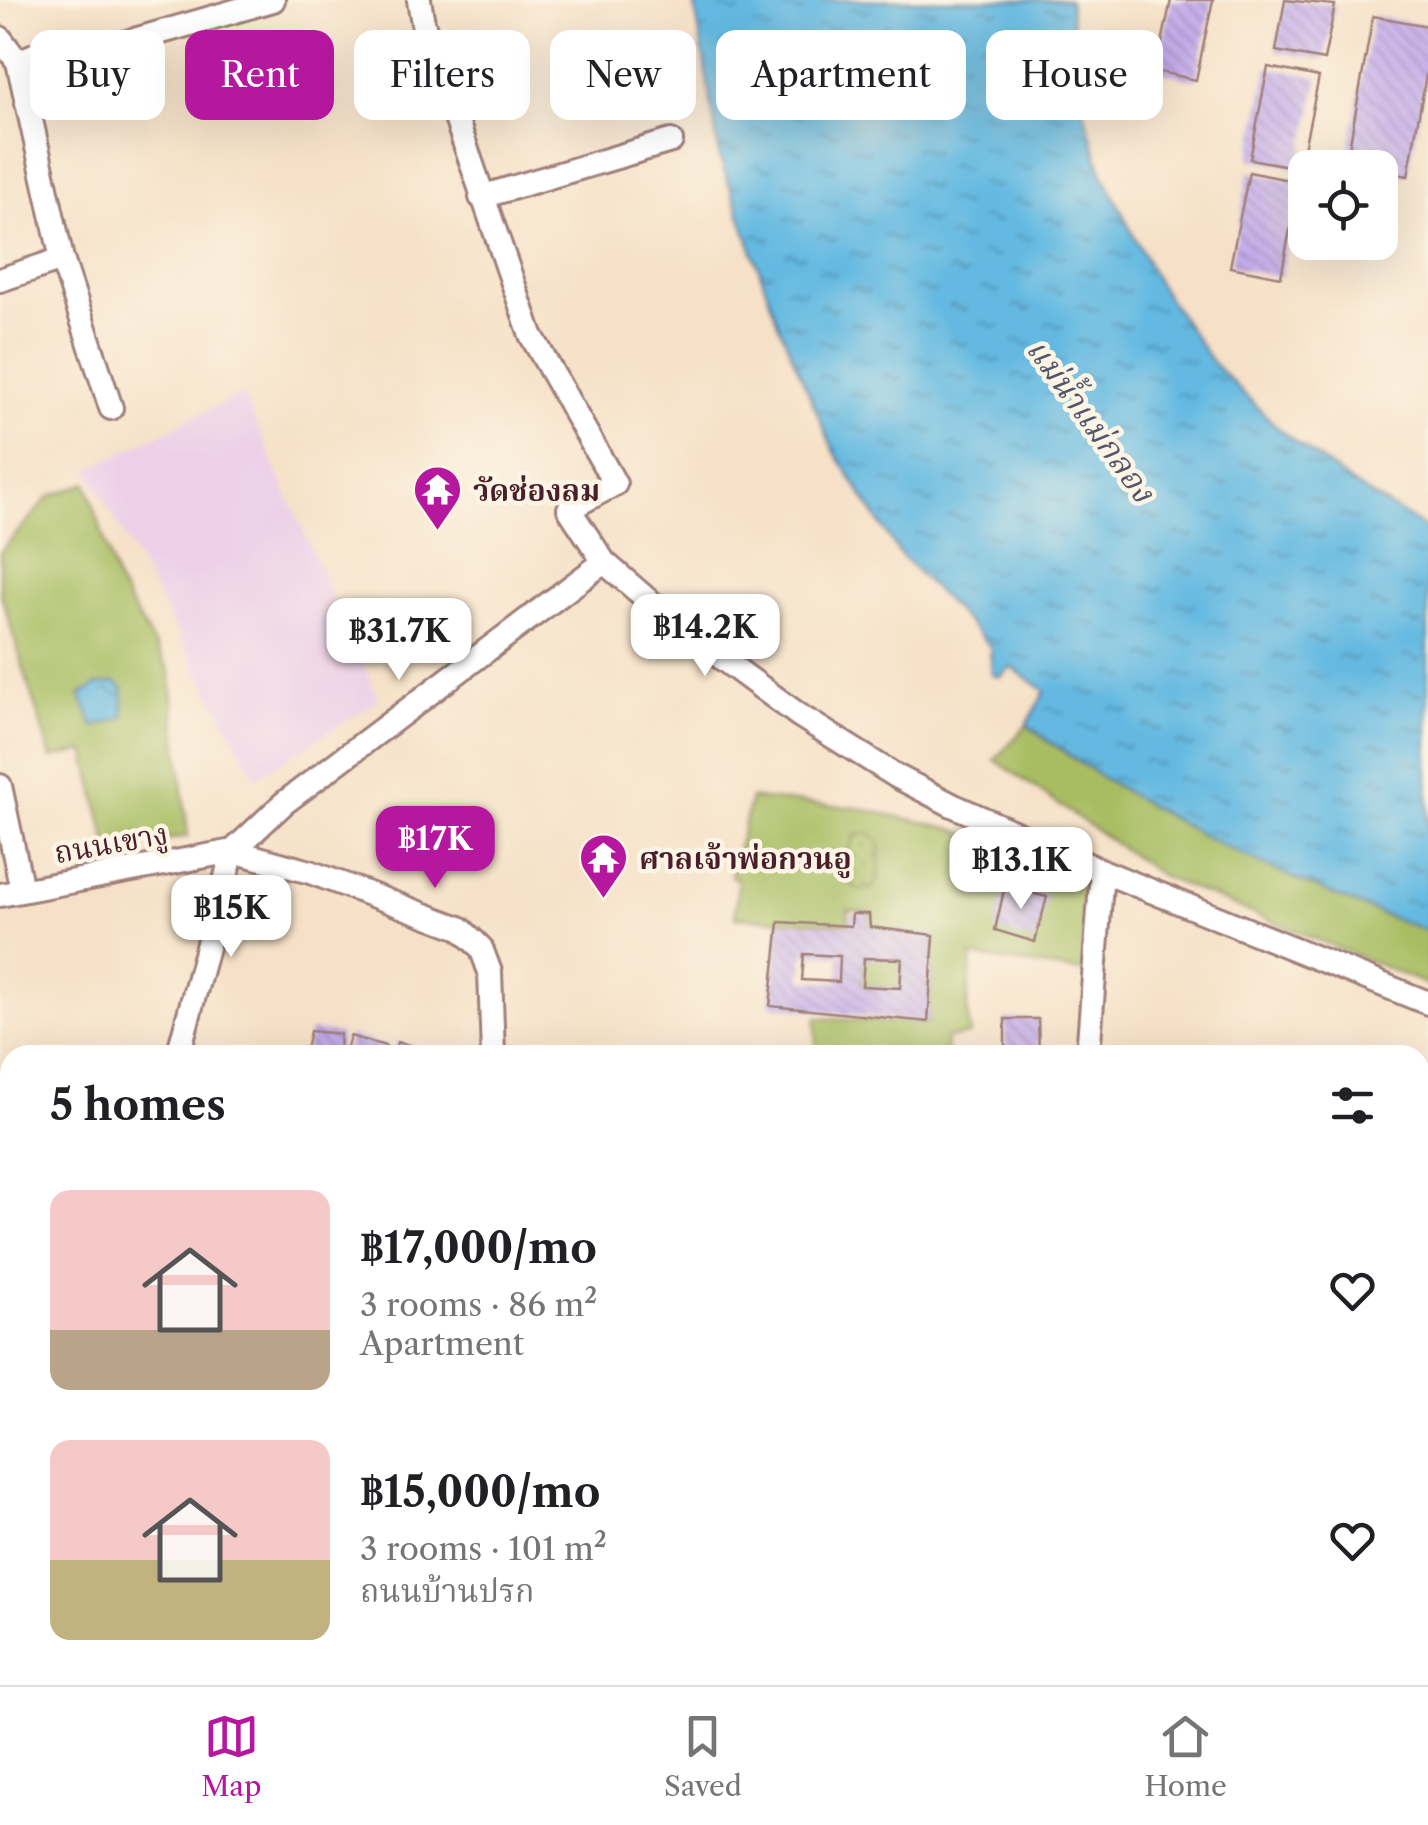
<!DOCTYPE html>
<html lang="en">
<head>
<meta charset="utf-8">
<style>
	:root { --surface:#fff; --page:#f2f2f2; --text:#202124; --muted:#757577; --line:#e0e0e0; --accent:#b5179e }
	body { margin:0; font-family:"Libre Caslon Text","Noto Serif Thai",serif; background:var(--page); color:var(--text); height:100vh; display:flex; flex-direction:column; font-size:38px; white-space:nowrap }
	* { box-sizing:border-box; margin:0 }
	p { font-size:32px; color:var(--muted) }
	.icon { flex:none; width:55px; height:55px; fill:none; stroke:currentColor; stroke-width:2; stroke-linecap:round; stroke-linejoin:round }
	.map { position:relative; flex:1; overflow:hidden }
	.sheet { position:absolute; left:0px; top:1045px; width:1430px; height:640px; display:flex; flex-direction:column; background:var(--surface); border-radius:30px 30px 0 0; box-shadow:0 10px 40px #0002 }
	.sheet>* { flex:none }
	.hud { position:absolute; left:30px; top:30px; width:1370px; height:90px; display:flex; gap:20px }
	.buttons { position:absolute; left:1288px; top:150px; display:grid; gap:20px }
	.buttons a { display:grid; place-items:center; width:110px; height:110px; border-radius:20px; background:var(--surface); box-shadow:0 10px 40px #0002; font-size:50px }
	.price { position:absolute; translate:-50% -85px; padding:0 22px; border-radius:20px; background:#fff; color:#222; font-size:32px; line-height:65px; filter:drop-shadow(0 2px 5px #0008) }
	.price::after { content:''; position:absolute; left:50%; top:60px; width:30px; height:22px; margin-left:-15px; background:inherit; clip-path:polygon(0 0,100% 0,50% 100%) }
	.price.selected { background:var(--accent); color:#fff }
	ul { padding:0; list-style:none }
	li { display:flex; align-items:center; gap:30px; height:250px; padding:0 50px }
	li span { display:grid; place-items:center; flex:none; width:280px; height:200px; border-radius:20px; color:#555 }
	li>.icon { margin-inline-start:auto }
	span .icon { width:120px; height:120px; fill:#fffc; stroke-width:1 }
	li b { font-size:42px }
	h2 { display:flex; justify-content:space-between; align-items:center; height:120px; padding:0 50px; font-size:42px }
	.chip { padding:0 35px; border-radius:20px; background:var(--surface); box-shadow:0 10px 40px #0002; font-size:35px; line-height:90px }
	.chip.selected { background:var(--accent); color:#fff }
	.dock { display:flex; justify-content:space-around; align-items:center; height:140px; border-top:2px solid var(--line); background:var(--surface); font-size:28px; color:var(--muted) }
	.dock a { display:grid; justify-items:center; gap:5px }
	.dock .selected { color:var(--accent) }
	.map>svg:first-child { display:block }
	.built { fill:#edd0e8 }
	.green { fill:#a8bd62; stroke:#796e46; stroke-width:2.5 }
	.garden { fill:url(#garden-dots); stroke:#796e46; stroke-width:2.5 }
	.water { fill:url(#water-ripples); stroke:#576c86; stroke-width:2.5 }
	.building { fill:url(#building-back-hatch); fill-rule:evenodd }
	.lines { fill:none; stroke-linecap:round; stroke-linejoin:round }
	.minor-casing { stroke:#a0807a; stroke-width:28 }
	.major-casing { stroke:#a0807a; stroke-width:35 }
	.minor { stroke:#fff; stroke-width:22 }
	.major { stroke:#fff; stroke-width:30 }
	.labels { text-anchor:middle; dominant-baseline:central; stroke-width:9; stroke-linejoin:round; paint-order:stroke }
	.poi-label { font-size:30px; font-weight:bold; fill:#4a1f2b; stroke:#fcf5e5; text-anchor:start }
	.street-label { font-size:30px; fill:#4a1f2b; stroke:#fcf5e5 }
	.water-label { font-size:32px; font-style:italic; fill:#53556b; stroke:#fcf5e5 }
</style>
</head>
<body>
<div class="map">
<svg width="1428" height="1685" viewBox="0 0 1428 1685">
	<defs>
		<pattern id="garden-dots" width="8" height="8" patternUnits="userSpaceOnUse" patternTransform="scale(2.5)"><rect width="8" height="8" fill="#a8bd62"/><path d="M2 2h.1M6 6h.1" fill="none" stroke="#8b9951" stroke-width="1.8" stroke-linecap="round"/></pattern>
		<pattern id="water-ripples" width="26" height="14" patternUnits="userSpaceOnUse" patternTransform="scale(2.5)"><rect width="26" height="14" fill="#64b9e1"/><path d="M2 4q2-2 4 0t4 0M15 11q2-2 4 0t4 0" fill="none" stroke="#5496b7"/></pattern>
		<pattern id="building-back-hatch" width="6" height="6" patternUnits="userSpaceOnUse" patternTransform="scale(2.5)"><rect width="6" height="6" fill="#c1a9eb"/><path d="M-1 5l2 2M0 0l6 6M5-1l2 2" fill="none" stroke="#9f89bf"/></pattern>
	</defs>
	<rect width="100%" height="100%" fill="#fcf5e5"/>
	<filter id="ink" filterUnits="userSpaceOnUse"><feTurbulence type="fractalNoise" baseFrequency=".01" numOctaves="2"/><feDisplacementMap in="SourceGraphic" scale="20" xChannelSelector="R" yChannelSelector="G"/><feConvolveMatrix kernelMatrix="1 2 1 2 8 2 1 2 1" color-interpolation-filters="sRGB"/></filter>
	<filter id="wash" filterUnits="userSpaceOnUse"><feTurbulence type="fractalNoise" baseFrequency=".0048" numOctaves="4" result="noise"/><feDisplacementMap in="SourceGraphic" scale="40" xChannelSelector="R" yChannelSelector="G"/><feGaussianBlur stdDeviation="2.25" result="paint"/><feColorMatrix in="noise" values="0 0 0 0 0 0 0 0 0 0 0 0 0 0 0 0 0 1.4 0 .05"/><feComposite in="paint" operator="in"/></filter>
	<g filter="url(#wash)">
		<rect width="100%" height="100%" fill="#f6e1c8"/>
		<!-- built -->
		<path class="built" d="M 242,393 L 379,700 L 256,778 L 88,470 Z
			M 0,1277 L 10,1280 L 10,1547 L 0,1572 Z"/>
		<!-- green -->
		<path class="green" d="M 87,483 L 117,582 L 170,672 L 188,836 L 109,850 L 85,751 L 51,758 L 0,591 L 0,552 L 50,496 Z
			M 1027,725 C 1150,818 1284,880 1428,931 L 1428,985 L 1163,877 L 995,760 Z
			M 751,798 L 858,808 L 954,829 L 1086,883 L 1092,891 L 1084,972 L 972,956 L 967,1006 L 970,1035 L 946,1038 L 947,1055 L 816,1055 L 816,1018 L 928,1024 L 934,939 L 870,927 L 868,912 L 848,910 L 849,924 L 735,917 L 738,881 L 731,876 Z
			M 864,958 L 902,959 L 900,988 L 862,986 Z"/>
		<!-- garden -->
		<path class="garden" d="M 870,833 L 880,844 L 879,877 L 873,888 L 858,890 L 846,878 L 847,852 L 856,835 Z"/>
		<!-- water -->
		<path class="water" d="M 694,0 L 1069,0 L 1083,107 L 1102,172 L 1157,282 L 1212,362 L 1282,432 L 1359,488 L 1428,530 L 1428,931 C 1284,880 1150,818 1027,725 L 1045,691 L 1011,667 L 1000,677 L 992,675 L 990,646 L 898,552 L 834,451 L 778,323 L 720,158 Z
			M 115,682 L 123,688 L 124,717 L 94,727 L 80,695 L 97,685 Z"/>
		<g id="blocks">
			<!-- building -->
			<path class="building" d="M 1171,0 L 1213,0 L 1196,80 L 1156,71 Z
				M 1285,0 L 1335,5 L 1324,60 L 1276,51 Z
				M 1373,16 L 1428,26 L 1428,64 L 1408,176 L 1380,171 L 1380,168 L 1346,165 Z
				M 1268,67 L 1319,77 L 1300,168 L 1250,159 Z
				M 1249,172 L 1299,182 L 1281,277 L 1230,267 Z
				M 1018,880 L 1037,886 L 1035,894 L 1047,897 L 1035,942 L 995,930 L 1005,886 L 1016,889 Z
				M 852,914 L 869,914 L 870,927 L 934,935 L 928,1022 L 770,1006 L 779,922 L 851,926 ZM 804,954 L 840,956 L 839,982 L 802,980 ZM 864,958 L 902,959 L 900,988 L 862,986 Z
				M 1005,1019 L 1038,1019 L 1039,1055 L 1005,1055 Z
				M 310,1031 L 340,1034 L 339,1055 L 305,1054 Z
				M 350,1036 L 386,1046 L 383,1055 L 345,1055 Z
				M 397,1042 L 432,1051 L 431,1055 L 394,1055 Z
				M 1420,1398 L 1428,1398 L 1428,1508 L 1420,1507 Z
				M 0,1450 L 10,1454 L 10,1496 L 0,1521 Z
				M 130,1675 L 144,1675 L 145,1685 L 104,1685 L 104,1681 L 130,1679 Z
				M 166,1675 L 200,1676 L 199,1685 L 166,1685 Z
				M 726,1677 L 776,1682 L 776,1685 L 726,1685 Z
				M 402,1678 L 468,1679 L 468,1685 L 403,1685 Z"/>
		</g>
	</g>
	<g filter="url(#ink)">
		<use href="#blocks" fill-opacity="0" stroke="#a0807a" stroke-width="2.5"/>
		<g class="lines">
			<defs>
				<path id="minor" d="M 419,0 L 423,23 L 531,335 L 615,484 L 569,509 L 604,562 L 678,626 L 800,716 L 896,776 L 952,805 L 1102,871 L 1428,1003
					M 0,38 L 18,62 L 62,259 L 111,408
					M 18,62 L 34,55 L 103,49 L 273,0
					M 481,197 L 671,141
					M 0,280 L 62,259
					M 0,786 L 22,890
					M 233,851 L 284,803 L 604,562
					M 0,895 L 233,851 L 310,872 L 460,928 L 481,948 L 490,972 L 493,1055
					M 178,1055 L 233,851
					M 1088,1055 L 1102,871
					M 0,1251 L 10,1254
					M 1420,1272 L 1428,1267
					M 276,1675 L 276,1685
					M 53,1685 L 55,1675"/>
				<path id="major" d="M 1105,1675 L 1428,1680
					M 840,1685 L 855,1675"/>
			</defs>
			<!-- minor casing -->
			<use href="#minor" class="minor-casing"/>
			<!-- major casing -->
			<use href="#major" class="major-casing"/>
			<!-- minor -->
			<use href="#minor" class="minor"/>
			<!-- major -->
			<use href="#major" class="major"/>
		</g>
	</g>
	<!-- icons -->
	<defs>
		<symbol id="temple-pin" viewBox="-11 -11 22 30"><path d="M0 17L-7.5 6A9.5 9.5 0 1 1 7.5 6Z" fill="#b5179e" stroke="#fcf5e5"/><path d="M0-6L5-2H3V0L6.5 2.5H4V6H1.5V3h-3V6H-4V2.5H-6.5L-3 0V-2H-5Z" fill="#fff"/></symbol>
	</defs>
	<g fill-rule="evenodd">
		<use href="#temple-pin" x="410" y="462" width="55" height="75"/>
		<use href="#temple-pin" x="576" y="830" width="55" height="75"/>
	</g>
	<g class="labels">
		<!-- poi labels -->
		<g class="poi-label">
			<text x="473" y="490">วัดช่องลม</text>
			<text x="639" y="858">ศาลเจ้าพ่อกวนอู</text>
		</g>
		<!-- street labels -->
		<g class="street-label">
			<text transform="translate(111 843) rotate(-10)">ถนนเขางู</text>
		</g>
		<!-- water labels -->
		<g class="water-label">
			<text transform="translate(1091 420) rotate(54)">แม่น้ำแม่กลอง</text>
		</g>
	</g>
</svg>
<div class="buttons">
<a><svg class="icon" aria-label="locate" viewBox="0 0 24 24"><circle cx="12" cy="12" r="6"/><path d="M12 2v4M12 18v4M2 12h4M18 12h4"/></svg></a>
</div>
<b class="price" style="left:705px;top:679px">฿14.2K</b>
<b class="price" style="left:399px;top:683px">฿31.7K</b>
<b class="price selected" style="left:435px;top:891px">฿17K</b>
<b class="price" style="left:1021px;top:912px">฿13.1K</b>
<b class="price" style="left:231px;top:960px">฿15K</b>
<div class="hud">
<a class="chip">Buy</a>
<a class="chip selected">Rent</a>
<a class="chip">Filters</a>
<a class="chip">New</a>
<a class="chip">Apartment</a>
<a class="chip">House</a>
</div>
<section class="sheet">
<h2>5 homes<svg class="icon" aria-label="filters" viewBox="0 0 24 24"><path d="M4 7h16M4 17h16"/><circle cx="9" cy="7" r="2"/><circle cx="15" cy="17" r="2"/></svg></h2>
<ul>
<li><span style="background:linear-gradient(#f6c9c9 70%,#b9a48a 0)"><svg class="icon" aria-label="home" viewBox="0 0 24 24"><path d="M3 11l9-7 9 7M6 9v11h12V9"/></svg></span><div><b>฿17,000/mo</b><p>3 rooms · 86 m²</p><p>Apartment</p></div><svg class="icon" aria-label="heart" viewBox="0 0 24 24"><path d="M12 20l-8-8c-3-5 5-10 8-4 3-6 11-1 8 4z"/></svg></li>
<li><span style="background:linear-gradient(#f6c9c9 60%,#c2b280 0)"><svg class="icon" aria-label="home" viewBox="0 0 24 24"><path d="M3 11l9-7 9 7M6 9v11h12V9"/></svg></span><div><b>฿15,000/mo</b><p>3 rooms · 101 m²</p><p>ถนนบ้านปรก</p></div><svg class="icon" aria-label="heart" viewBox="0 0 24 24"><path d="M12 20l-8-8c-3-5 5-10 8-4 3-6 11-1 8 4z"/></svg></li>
</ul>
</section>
</div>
<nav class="dock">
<a class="selected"><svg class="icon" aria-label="map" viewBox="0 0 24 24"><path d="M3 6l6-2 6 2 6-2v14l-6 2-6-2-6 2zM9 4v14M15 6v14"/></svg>Map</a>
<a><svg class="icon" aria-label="saved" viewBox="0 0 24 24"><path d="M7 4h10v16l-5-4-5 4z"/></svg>Saved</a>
<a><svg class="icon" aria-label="home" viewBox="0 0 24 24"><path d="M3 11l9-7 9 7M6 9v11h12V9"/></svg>Home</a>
</nav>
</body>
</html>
